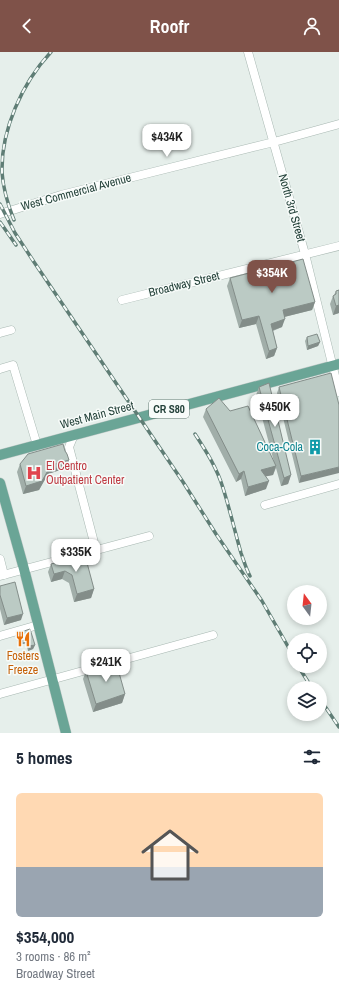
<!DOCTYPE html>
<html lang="en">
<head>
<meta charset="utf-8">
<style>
	:root { --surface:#fff; --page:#f6f6f7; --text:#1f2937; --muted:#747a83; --line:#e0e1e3; --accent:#7f5249 }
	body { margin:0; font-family:"Archivo Narrow",sans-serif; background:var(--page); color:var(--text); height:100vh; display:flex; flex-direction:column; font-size:15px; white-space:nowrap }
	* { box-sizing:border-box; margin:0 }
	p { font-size:13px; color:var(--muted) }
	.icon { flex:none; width:22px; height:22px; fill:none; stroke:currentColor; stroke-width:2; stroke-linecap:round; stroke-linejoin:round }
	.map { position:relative; height:681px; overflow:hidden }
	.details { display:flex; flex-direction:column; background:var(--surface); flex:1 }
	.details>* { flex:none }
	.needle { width:26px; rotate:345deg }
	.controls { position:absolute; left:287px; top:533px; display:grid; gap:8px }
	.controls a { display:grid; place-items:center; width:40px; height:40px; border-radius:50%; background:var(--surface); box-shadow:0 2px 6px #0003; font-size:20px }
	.price { position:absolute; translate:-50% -34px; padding:0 9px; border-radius:8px; background:#fff; color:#222; font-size:13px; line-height:26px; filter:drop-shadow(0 1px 2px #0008) }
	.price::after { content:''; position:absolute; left:50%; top:24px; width:12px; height:9px; margin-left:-6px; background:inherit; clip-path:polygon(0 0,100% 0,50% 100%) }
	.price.selected { background:var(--accent); color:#fff }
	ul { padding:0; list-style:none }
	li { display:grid; align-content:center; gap:8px; height:212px; padding:0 16px }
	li+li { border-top:1px solid var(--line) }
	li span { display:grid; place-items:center; height:124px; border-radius:6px; color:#555 }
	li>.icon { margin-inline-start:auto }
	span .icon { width:72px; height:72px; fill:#fffc; stroke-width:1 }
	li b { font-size:17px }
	h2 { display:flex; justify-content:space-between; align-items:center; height:48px; padding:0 16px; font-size:17px }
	header { display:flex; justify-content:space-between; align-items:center; height:52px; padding:0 16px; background:var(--accent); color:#fff; font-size:18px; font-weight:700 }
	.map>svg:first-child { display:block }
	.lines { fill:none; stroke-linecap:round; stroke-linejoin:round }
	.minor-casing { stroke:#a8b8b2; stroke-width:9 }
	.major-casing { stroke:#c2cac8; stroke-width:11 }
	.minor { stroke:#fff; stroke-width:8 }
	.major { stroke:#6aa596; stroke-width:10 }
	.rail-casing { stroke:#5f7d75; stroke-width:3.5 }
	.rail { stroke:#f7fbf9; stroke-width:2; stroke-dasharray:6; stroke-linecap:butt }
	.wall { fill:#a1aea9 }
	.shaded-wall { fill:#838d89 }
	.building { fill:#bbcac4; stroke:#838d89 }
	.labels { text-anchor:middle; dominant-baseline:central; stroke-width:3; stroke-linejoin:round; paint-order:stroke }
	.shield { fill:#f7fbf9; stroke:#637a73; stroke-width:1 }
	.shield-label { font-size:11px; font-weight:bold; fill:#24423a }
	.street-label { font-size:12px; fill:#24423a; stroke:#f7fbf9 }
	.culture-label { font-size:12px; fill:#0d838f; stroke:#f7fbf9; text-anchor:end }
	.health-label { font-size:12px; fill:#be3a42; stroke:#f7fbf9; text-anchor:start }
	.food-label { font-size:12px; fill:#c56008; stroke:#f7fbf9 }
</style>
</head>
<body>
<header><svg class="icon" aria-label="back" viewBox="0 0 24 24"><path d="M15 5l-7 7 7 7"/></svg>Roofr<svg class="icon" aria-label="person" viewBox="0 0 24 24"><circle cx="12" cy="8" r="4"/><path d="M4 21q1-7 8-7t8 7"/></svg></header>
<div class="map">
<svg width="339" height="681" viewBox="0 0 339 681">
	<rect width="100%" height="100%" fill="#e6efeb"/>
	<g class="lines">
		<defs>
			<path id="minor" d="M 248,0 L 305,202 L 339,340
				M 0,162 L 61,143 L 274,90 L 339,72
				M 122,248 L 339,194
				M 0,281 L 11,278
				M 0,317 L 13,313 L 37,393
				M 74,383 L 69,395 L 96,498
				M 265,453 L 339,432
				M 0,507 L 4,523
				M 0,524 L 149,484
				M 0,584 L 38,573
				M 0,642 L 213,583"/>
			<path id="major" d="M 0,403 L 339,312
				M 0,431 L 24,517 L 66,681"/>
		</defs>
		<!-- minor casing -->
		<use href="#minor" class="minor-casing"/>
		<!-- major casing -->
		<use href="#major" class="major-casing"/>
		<!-- minor -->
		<use href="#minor" class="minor"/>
		<!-- major -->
		<use href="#major" class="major"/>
		<defs>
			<path id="rail" d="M 0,152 L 15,181 L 34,210 L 183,430 L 216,482 L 262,549 L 294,605
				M 14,168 C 8,153 3,136 2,120 C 1,78 22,31 51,0
				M 0,170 L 16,193
				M 195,382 C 206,399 217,416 223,436 C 230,458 235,480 241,501 C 244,509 246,517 250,524
				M 298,614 L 312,636
				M 320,647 L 339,675"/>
		</defs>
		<!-- rail casing -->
		<use href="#rail" class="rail-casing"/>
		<!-- rail -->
		<use href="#rail" class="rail"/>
	</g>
	<!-- wall -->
	<path class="wall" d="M 230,226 L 315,250 L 312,258 L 284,265 L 282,275 L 273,279 L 277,296 L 274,304 L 266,307 L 256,272 L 239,276 L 227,234 Z
		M 339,238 L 339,261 L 333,263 L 330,252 L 333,244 L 334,243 L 336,239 Z
		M 307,285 L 320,290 L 318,294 L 307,298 L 305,289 Z
		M 259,335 L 291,423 L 288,432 L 281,434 L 276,416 L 273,423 L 266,424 L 266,437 L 245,444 L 241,427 L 236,430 L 203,365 L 206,357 L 274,410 L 256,343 Z
		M 279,335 L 339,353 L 299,431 L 277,341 Z
		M 20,412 L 66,416 L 48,422 L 39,438 L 23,442 L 17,420 Z
		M 77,509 L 94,537 L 91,546 L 74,550 L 69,531 L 62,527 L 51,530 L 48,520 L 51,512 Z
		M 0,534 L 21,568 L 4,573 L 0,557 Z
		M 18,581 L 35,593 L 33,597 L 28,599 L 26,591 L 19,593 L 16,585 Z
		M 86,619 L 125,642 L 122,651 L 93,660 L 83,627 Z"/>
	<!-- shaded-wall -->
	<path class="shaded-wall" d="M 315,250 L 312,258 L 280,266 L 283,258 Z
		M 339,253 L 339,261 L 333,263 L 336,254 Z
		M 259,264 L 256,272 L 239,276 L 242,268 Z
		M 285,267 L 282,275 L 268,280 L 271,272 Z
		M 320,290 L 318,294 L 307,298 L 308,294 Z
		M 277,296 L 274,304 L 266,307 L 269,299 Z
		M 69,408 L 66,416 L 48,422 L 39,438 L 23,442 L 26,434 L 51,413 Z
		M 276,414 L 273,423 L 258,426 L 261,418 Z
		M 339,415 L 339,421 L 299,431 L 301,424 Z
		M 244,419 L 241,427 L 236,430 L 239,422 Z
		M 291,423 L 288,432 L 281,434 L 284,426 Z
		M 269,429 L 266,437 L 245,444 L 248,435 Z
		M 65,519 L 62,527 L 51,530 L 54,522 Z
		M 94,537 L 91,546 L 74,550 L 77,542 Z
		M 23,562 L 21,568 L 4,573 L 7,566 Z
		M 27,587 L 26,591 L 19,593 L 20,589 Z
		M 35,593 L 33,597 L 28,599 L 29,594 Z
		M 125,642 L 122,651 L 93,660 L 96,652 Z"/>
	<!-- building -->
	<path class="building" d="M 303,207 L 315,250 L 283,258 L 285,267 L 271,272 L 277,296 L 269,299 L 259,264 L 242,268 L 230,226 Z
		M 339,238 L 339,253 L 336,254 L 333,244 L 336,242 L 336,239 Z
		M 317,282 L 320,290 L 308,294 L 307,285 Z
		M 331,321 L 339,353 L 339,415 L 301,424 L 279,335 Z
		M 269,331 L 291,423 L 284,426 L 259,335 Z
		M 219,346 L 230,359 L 248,354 L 276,414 L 261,418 L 269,429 L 248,435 L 244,419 L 239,422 L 206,357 Z
		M 63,392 L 65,399 L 67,402 L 69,408 L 51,413 L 42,429 L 26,434 L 20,412 L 28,402 Z
		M 76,505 L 77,509 L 86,507 L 94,537 L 77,542 L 72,523 L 65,519 L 54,522 L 51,512 Z
		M 15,530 L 23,562 L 7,566 L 0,543 L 0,534 Z
		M 30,577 L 35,593 L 29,594 L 27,587 L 20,589 L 18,581 Z
		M 116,610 L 125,642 L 96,652 L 86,619 Z"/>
	<!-- icons -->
	<defs>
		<symbol id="building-bare" viewBox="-9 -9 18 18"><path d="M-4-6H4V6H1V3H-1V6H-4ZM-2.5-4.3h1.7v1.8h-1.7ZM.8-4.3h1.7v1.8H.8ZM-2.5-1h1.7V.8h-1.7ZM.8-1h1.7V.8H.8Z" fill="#0f9aa8" stroke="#f7fbf9" stroke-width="2.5" paint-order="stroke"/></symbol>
		<symbol id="hospital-bare" viewBox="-9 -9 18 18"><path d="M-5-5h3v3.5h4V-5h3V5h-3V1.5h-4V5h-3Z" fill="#e0444e" stroke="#f7fbf9" stroke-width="2.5" paint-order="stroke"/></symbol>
		<symbol id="restaurant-bare" viewBox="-9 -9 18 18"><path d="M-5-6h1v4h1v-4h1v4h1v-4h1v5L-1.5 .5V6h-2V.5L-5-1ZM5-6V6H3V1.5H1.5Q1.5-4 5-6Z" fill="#e8710a" stroke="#f7fbf9" stroke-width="2.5" paint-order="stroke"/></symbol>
	</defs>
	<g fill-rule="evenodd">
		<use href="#building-bare" x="304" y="384" width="22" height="22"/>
		<use href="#hospital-bare" x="23" y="410" width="22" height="22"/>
		<use href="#restaurant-bare" x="12" y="576" width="22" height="22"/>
	</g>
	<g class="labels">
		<!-- shield labels -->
		<rect class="shield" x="149" y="348" width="40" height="18" rx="3"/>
		<g class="shield-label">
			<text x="169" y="357">CR S80</text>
		</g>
		<!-- street labels -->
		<g class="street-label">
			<text transform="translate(76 140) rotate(-15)">West Commercial Avenue</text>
			<text transform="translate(292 156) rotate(74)">North 3rd Street</text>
			<text transform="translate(184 232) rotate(-14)">Broadway Street</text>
			<text transform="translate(97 363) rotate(-15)">West Main Street</text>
		</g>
		<!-- culture labels -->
		<g class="culture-label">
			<text x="303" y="395">Coca-Cola</text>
		</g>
		<!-- health labels -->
		<g class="health-label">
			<text x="46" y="414">El Centro<tspan x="46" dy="14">Outpatient Center</tspan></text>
		</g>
		<!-- food labels -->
		<g class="food-label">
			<text x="23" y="604">Fosters<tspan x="23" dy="14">Freeze</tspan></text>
		</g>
	</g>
</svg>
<div class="controls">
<a><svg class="needle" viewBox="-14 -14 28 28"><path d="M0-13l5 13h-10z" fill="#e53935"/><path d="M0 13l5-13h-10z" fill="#747a83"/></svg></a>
<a><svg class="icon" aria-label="locate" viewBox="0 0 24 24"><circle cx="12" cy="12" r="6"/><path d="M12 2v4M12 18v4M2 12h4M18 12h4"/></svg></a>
<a><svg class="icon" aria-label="layers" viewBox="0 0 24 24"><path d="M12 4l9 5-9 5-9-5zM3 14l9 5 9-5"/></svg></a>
</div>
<b class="price" style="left:167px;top:106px">$434K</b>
<b class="price selected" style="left:272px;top:242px">$354K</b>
<b class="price" style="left:275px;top:376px">$450K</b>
<b class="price" style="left:76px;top:521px">$335K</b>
<b class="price" style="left:106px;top:631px">$241K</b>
</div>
<section class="details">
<h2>5 homes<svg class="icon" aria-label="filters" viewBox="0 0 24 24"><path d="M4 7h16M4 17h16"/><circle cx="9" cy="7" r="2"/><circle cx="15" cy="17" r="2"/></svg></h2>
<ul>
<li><span style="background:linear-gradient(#ffd9b3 60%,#9aa5b1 0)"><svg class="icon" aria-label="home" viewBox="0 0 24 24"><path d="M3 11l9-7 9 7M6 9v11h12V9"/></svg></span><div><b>$354,000</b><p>3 rooms · 86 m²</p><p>Broadway Street</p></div></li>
</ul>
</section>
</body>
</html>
